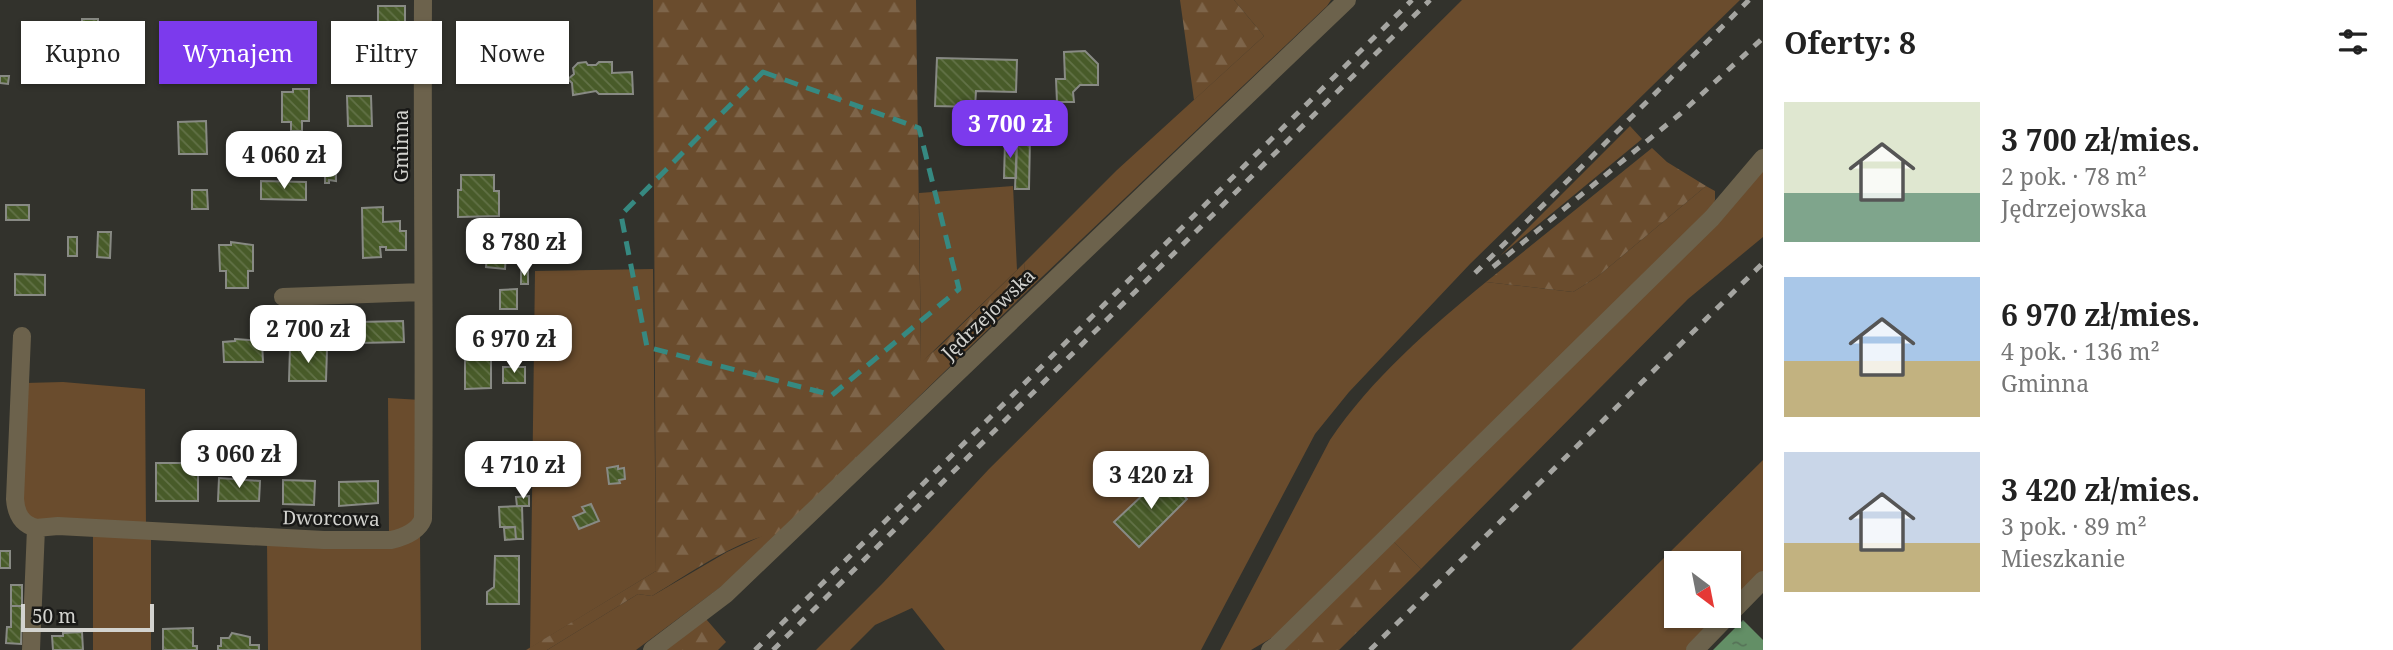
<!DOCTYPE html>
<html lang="pl">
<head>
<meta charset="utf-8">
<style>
	:root { --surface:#fff; --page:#f6f6f6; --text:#222; --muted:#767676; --accent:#7c3aed }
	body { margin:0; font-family:"Noto Serif",serif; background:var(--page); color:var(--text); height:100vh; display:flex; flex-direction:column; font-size:26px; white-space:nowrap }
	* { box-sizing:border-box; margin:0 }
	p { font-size:23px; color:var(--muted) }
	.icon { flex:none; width:38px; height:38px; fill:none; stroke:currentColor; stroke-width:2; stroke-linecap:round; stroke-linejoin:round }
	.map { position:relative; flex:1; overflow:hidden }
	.side { display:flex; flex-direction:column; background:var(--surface); width:630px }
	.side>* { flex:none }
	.banner { position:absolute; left:21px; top:21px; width:665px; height:63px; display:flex; gap:14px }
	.needle { width:46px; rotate:148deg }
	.fabs { position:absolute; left:1664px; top:551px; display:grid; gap:14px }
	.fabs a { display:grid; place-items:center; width:77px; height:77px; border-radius:0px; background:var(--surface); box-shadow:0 2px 5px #0004; font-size:35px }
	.scale { position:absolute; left:21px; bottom:18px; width:133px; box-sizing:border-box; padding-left:7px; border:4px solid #d3d3cf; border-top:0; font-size:19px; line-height:24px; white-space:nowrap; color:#d3d3cf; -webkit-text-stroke:5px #191917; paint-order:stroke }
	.price { position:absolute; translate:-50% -60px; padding:0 16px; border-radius:14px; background:#fff; color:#222; font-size:23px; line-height:46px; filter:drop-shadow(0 2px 4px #0008) }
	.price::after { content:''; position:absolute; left:50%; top:42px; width:21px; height:16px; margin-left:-10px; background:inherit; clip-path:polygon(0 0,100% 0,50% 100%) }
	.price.current { background:var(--accent); color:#fff }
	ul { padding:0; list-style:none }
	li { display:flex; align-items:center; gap:21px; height:175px; padding:0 21px }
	li span { display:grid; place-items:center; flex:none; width:196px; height:140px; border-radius:0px; color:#555 }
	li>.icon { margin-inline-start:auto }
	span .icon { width:84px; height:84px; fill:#fffc; stroke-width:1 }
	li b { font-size:30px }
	h2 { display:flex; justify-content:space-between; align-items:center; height:84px; padding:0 21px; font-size:30px }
	.pill { padding:0 24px; border-radius:0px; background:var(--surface); box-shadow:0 2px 5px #0004; font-size:24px; line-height:63px }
	.pill.current { background:var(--accent); color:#fff }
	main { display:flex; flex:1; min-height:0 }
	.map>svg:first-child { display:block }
	.green { fill:#6a4c2d }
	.forest { fill:url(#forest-firs) }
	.water { fill:url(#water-ripples) }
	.building { fill:url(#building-back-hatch); stroke:#888a84; stroke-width:2 }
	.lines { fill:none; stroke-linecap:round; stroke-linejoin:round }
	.minor { stroke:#6c624c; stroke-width:18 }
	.rail { stroke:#a5a5a1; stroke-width:5; stroke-dasharray:9 9; stroke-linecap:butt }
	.marked { fill:none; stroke:#368981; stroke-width:5; stroke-dasharray:14 9; stroke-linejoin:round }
	.labels { text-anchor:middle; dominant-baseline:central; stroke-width:5; stroke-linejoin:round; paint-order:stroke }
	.street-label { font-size:19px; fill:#d3d3cf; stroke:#191917 }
</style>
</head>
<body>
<main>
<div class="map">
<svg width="1763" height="650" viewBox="0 0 1763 650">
	<defs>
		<pattern id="forest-firs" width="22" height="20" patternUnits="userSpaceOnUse" patternTransform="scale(1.75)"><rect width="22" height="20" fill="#6a4c2d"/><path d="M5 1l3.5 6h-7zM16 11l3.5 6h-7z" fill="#7e654a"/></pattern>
		<pattern id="water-ripples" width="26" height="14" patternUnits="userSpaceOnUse" patternTransform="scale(1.75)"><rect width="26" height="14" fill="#638f66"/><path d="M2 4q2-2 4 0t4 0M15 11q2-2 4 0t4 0" fill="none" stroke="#567358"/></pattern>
		<pattern id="building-back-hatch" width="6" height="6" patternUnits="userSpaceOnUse" patternTransform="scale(1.75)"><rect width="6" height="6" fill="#485b29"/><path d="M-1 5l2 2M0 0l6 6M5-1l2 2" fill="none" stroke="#627247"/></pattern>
	</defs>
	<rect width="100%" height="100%" fill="#32322c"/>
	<!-- green -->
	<path class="green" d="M 1234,0 L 1331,0 L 1327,6 L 1022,296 L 1025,262 L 1117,170 L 1264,36 Z
		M 1462,0 L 1740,0 L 1470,264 L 1349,392 L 1315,434 L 1201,650 L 945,650 L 912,608 L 875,625 L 850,650 L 816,650 L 882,584 L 989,469 Z
		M 1630,126 L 1642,139 L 1500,256 Z
		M 1763,170 L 1763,237 L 1688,299 L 1421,569 L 1394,542 L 1724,215 Z
		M 1013,186 L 1017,270 L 921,363 L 919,193 Z
		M 1706,186 L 1715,191 L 1715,200 L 1712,208 L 1275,636 L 1251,650 L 1220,650 L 1330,440 C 1372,378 1429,329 1486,282 L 1573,292 L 1597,277 Z
		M 653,269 L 656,571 L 530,648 L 535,271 Z
		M 63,382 L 145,389 L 146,526 L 48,523 L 26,516 L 20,498 L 25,383 Z
		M 388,398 L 421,400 L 419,512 L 411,526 L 389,536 Z
		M 1763,460 L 1763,572 L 1729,607 L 1729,564 L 1676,564 L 1676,616 L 1721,616 L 1688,650 L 1571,650 Z
		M 93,531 L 151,535 L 151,650 L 93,650 Z
		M 766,534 L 778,534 L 726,583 L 636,650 L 547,650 L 638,594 L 652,596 L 727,552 Z
		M 420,535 L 421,650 L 268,650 L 267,541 Z"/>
	<!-- forest -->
	<path class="forest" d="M 653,0 L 916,0 L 921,362 L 941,345 L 1025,262 L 1022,296 L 778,534 C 745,534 682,578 652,596 L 638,594 L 547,650 L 526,650 L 656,571 Z
		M 1180,0 L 1234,0 L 1264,36 L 1194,100 Z
		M 1652,148 L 1667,162 L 1706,186 L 1597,277 L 1573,292 L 1486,282 Z
		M 1394,542 L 1421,569 L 1339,650 L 1282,650 Z
		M 706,619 L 726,642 L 718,650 L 663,650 Z"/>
	<!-- water -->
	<path class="water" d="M 1743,620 L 1763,640 L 1763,650 L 1713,650 Z"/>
	<!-- building -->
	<path class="building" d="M 378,6 L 405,6 L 405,52 L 383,52 L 383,39 L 378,39 Z
		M 82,19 L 98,19 L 98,31 L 90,31 L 89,38 L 82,38 Z
		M 486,30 L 519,30 L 519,54 L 512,54 L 511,61 L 504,61 L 503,54 L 486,54 Z
		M 39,32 L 59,32 L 58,45 L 39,44 Z
		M 341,46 L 357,46 L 357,62 L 341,63 Z
		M 1085,51 L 1098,64 L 1098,85 L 1080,85 L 1073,92 L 1074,102 L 1057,102 L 1056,79 L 1065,79 L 1064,52 Z
		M 937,58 L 1017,60 L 1016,92 L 976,91 L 975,107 L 935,106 Z
		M 586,62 L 588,65 L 596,65 L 599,62 L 612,62 L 612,73 L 632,72 L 633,94 L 599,94 L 596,91 L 573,95 L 572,83 L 568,79 L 574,74 L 573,68 L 578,63 Z
		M 0,76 L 9,76 L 8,84 L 0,83 Z
		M 293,89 L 309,89 L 309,121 L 302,121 L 302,131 L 291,131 L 291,122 L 282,122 L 282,92 L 293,92 Z
		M 347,96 L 371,96 L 372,126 L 348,126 Z
		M 206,121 L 207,154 L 179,154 L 178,122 Z
		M 1017,135 L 1030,136 L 1029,189 L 1015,189 Z
		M 322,142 L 336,142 L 336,181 L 329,180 L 329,183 L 325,183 L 325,159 L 322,159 Z
		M 1005,142 L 1017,142 L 1016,178 L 1004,178 Z
		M 461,175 L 494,175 L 494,191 L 499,191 L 499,216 L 458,217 L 458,190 L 461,190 Z
		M 261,181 L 306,182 L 306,200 L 261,199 Z
		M 192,190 L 207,190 L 208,209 L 192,209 Z
		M 6,205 L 29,205 L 29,220 L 6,220 Z
		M 383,207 L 383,222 L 400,221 L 400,231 L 406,231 L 406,250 L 386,250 L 386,247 L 380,247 L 381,257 L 363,258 L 362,208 Z
		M 98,232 L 111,232 L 110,258 L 97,257 Z
		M 68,237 L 77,237 L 77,256 L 68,256 Z
		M 231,242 L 253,245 L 253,271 L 248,271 L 248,288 L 226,288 L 226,271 L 220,271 L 219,245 L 231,245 Z
		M 487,254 L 506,255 L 505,269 L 486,267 Z
		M 521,271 L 528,271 L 528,284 L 521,284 Z
		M 15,274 L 45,275 L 45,295 L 15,295 Z
		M 517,289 L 517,309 L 500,309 L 500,290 Z
		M 403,321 L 404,342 L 359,343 L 359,322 Z
		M 235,339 L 262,341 L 263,362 L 224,362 L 223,342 L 235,341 Z
		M 491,347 L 491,388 L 465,389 L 465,348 Z
		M 290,348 L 327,349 L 326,381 L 289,381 Z
		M 503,367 L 525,367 L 525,383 L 503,383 Z
		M 506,457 L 518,457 L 518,475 L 506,476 Z
		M 156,463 L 198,463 L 198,501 L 156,501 Z
		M 618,466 L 618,469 L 624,468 L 625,479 L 619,480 L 620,483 L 609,484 L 607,468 Z
		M 1164,475 L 1187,499 L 1139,547 L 1114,522 Z
		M 219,478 L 260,481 L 259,501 L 218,501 Z
		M 283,480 L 315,481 L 314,505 L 283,504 Z
		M 378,481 L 378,503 L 339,506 L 339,482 Z
		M 529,496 L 529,506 L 517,506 L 516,497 Z
		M 591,504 L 599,521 L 579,529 L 573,517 L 585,512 L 582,507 Z
		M 522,506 L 523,539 L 516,539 L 515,527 L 500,527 L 499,507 Z
		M 515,527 L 516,539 L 505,540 L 504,528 Z
		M 0,551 L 10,551 L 10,568 L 0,568 Z
		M 495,556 L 519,556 L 519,604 L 487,604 L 487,592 L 494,587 Z
		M 11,585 L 22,585 L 22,606 L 11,606 Z
		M 11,606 L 22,606 L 21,644 L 6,643 L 7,627 L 11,627 Z
		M 193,628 L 193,646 L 197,646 L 197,650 L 163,650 L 163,629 Z
		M 82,632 L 83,650 L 53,650 L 52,636 L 63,636 L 63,633 Z
		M 232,633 L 250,637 L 250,645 L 259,645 L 259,650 L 218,650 L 218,646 L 221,646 L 221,638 L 229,638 Z"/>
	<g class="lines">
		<!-- minor -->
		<path class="minor" d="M 283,297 L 423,292
			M 22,336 L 15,499 C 16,513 21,524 36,528 L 31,650
			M 36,528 L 58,526 L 324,540 L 391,540 C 404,537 418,532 423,519 C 425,346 422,173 423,0
			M 1729,615 L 1763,580
			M 652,650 L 726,594 L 1347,0
			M 1270,650 L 1277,645 L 1712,218 L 1763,158
			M 1695,650 L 1728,616"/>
		<!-- rail -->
		<path class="rail" d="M 1493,267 L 1680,114 L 1763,38
			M 1475,273 L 1749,0
			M 755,650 L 1412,0
			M 773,650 L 1430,0
			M 1370,650 L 1763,263"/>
	</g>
	<!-- marked area -->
	<path class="marked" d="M 763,72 L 919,128 L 959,289 L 832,395 L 647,347 L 621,215 Z"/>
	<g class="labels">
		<!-- street labels -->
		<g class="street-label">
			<text transform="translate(401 146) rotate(-90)">Gminna</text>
			<text transform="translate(988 314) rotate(-44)">Jędrzejowska</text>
			<text transform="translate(331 518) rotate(1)">Dworcowa</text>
		</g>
	</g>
</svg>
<div class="fabs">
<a><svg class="needle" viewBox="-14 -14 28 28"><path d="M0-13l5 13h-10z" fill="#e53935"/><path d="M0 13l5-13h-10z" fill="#767676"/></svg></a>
</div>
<div class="scale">50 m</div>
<b class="price current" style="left:1010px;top:160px">3 700 zł</b>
<b class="price" style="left:284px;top:191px">4 060 zł</b>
<b class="price" style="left:524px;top:278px">8 780 zł</b>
<b class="price" style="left:308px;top:365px">2 700 zł</b>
<b class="price" style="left:514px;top:375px">6 970 zł</b>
<b class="price" style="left:239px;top:490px">3 060 zł</b>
<b class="price" style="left:523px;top:501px">4 710 zł</b>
<b class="price" style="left:1151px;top:511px">3 420 zł</b>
<div class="banner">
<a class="pill">Kupno</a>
<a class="pill current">Wynajem</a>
<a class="pill">Filtry</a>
<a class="pill">Nowe</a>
</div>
</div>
<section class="side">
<h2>Oferty: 8<svg class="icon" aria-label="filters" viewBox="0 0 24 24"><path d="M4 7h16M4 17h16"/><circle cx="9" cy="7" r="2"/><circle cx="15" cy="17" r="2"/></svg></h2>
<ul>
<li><span style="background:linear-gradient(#dfe7d0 65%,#7fa58c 0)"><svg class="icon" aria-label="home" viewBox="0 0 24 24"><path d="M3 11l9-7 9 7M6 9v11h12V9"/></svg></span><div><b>3 700 zł/mies.</b><p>2 pok. · 78 m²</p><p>Jędrzejowska</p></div></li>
<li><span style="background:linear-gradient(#a9c7e8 60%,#c2b280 0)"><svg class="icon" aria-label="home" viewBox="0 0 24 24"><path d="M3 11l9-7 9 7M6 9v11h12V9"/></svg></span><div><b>6 970 zł/mies.</b><p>4 pok. · 136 m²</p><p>Gminna</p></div></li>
<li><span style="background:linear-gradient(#c9d6e8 65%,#c2b280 0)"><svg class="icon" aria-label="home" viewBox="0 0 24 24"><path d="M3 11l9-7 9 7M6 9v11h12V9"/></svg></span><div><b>3 420 zł/mies.</b><p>3 pok. · 89 m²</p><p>Mieszkanie</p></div></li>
</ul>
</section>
</main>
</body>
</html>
